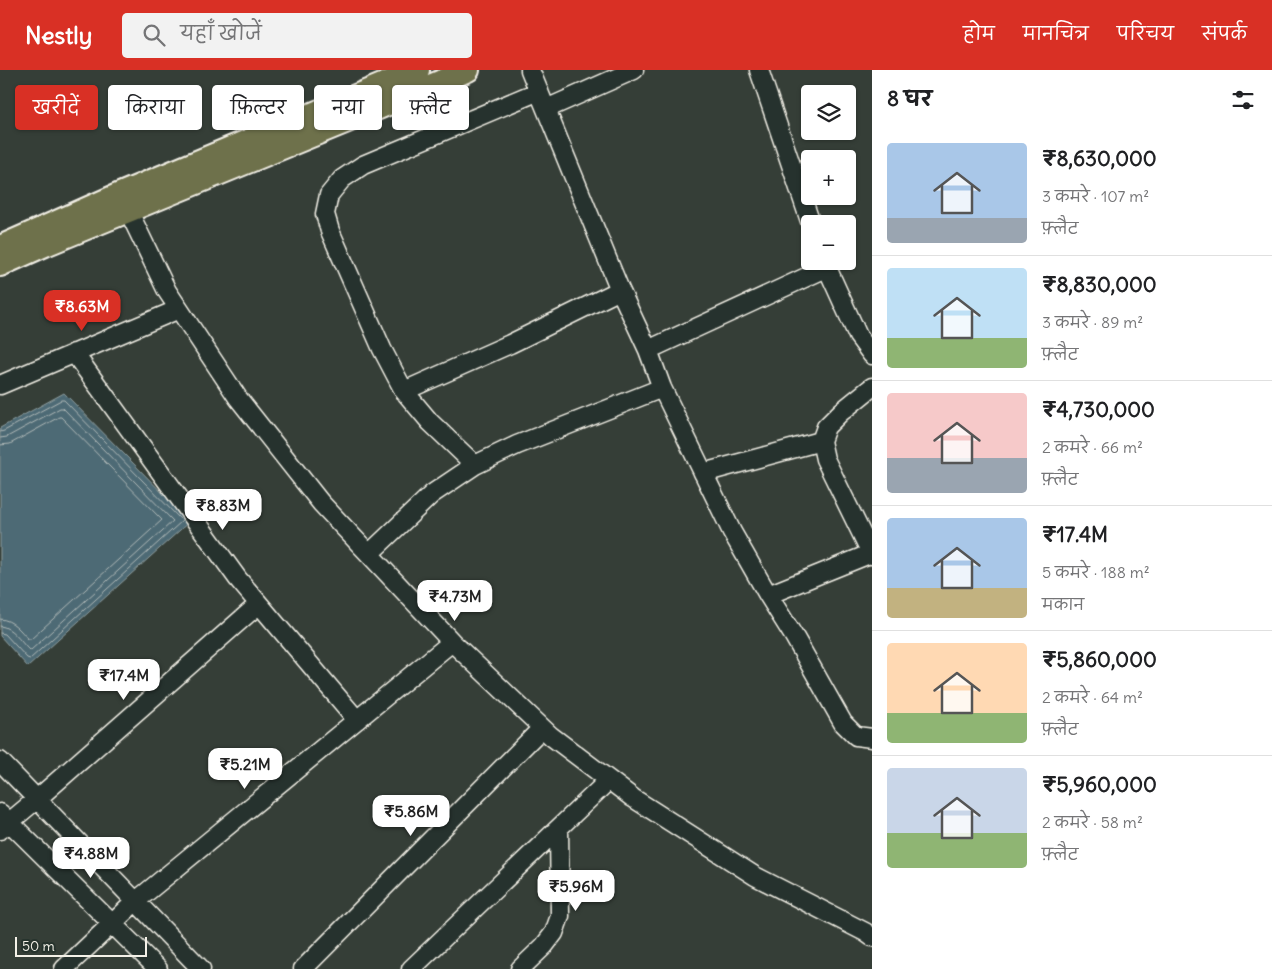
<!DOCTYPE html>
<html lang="hi">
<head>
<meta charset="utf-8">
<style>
	:root { --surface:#fff; --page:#f2f2f2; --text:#202124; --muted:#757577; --line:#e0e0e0; --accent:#d93025 }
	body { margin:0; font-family:Delius,"Playpen Sans Deva",sans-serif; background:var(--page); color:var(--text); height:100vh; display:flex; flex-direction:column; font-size:19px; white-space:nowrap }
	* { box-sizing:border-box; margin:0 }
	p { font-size:16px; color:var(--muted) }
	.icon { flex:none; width:28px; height:28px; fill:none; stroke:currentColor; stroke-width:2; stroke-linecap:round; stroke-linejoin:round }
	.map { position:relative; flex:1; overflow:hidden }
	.sheet { display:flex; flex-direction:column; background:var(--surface); width:400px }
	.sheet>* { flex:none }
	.banner { position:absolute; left:15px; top:15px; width:475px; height:45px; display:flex; gap:10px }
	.fabs { position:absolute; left:801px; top:15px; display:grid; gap:10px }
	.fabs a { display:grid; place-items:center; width:55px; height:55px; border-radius:5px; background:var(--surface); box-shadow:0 1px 4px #0004; font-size:25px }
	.scale { position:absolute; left:15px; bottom:12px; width:132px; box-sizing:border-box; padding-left:5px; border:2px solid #f4f1e8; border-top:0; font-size:14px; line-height:18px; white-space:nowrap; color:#f4f1e8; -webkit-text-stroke:4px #26332d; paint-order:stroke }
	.price { position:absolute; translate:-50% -42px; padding:0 11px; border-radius:10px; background:#fff; color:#222; font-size:16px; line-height:32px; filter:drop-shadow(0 1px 2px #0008) }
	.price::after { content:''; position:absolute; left:50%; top:30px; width:15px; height:11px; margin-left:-8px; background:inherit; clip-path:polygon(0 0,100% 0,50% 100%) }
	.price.on { background:var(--accent); color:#fff }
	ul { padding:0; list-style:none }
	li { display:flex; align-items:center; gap:15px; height:125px; padding:0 15px }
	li+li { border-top:1px solid var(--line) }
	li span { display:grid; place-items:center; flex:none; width:140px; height:100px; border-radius:5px; color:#555 }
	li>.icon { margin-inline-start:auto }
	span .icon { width:60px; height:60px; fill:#fffc; stroke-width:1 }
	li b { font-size:21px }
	h2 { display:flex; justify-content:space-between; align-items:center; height:60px; padding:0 15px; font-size:21px }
	.chip { padding:0 18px; border-radius:5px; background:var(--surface); box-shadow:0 1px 4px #0004; font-size:18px; line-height:45px }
	.chip.on { background:var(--accent); color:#fff }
	header { display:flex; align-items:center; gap:30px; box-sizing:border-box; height:70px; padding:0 25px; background:var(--accent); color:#fff }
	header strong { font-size:24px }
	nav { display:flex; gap:28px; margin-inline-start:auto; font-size:18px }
	.search { width:350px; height:45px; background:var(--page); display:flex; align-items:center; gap:12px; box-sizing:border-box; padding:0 18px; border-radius:5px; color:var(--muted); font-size:19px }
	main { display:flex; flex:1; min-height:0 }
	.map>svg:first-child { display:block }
	.water { fill:#4e6a74; stroke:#90a0a2 }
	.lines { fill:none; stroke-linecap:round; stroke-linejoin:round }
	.shore { stroke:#b2bbba; stroke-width:1 }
	.minor-casing { stroke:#f4f1e8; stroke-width:21 }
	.major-casing { stroke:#f4f1e8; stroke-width:26 }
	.minor { stroke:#26332d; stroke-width:18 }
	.major { stroke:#6e714b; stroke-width:22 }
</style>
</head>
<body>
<header>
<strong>Nestly</strong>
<div class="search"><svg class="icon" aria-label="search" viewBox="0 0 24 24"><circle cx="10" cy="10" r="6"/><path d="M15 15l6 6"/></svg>यहाँ खोजें</div>
<nav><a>होम</a><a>मानचित्र</a><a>परिचय</a><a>संपर्क</a></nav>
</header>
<main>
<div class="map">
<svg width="872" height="899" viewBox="0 0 872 899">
	<rect width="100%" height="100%" fill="#353e37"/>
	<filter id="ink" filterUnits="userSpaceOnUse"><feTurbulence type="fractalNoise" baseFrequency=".02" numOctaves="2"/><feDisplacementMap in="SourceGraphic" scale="10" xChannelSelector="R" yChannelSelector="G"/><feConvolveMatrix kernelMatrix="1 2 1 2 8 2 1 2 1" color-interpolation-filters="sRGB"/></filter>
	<g filter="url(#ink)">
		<!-- water -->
		<path class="water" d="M 64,323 L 190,451 L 28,597 L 0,566 L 0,358 Z"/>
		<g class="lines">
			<!-- shore -->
			<path class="shore" d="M 0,362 L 4,361 L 61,330 L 64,330 L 182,451 L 30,589 L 27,588 L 5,564 L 0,563
				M 0,368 L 7,367 L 60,338 L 63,338 L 173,451 L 31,580 L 28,579 C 20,571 12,557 0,556
				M 0,375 L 10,374 L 59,347 L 61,347 L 162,450 L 31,569 L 28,569 C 20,560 13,550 0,549"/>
			<defs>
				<path id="minor" d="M 530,0 L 620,220 L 648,280 L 662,318 L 732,462 L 768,525 L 795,568 L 843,653 L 856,666 L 872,668
					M 759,0 L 811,154
					M 546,39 L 634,0
					M 128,140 L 167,221 L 238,328 L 321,433 L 452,572 L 551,666 L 633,728 L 755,806 L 865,862 L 872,867
					M 824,191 L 858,266 L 872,285
					M 648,280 L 826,198
					M 74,283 L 238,509 L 357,650
					M 0,315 L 179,239
					M 872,317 L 841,342 L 826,357 L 821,371 L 825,389 L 872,485
					M 404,321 L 510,274 L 620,220
					M 475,395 L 430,352 L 404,321 L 382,279 L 330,161 L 325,144 L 329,125 L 342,109 L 363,95 L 539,21
					M 703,403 L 821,371
					M 369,484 L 432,424 L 475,395 L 517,375 L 662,318
					M 768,525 L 872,483
					M 0,691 L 201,899
					M 0,743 L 158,899
					M 0,760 L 37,729 L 259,534
					M 64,899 L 136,831 L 452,572
					M 303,899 L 542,658
					M 411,899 L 609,710
					M 520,899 L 544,876 L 554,863 L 560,846 L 559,758"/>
				<path id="major" d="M 0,177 L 120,124 L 418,0
					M 0,195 L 45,175 L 350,50 L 468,0"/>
			</defs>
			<!-- minor casing -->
			<use href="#minor" class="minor-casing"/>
			<!-- major casing -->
			<use href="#major" class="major-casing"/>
			<!-- minor -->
			<use href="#minor" class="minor"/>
			<!-- major -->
			<use href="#major" class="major"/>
		</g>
	</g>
</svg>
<div class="fabs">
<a><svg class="icon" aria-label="layers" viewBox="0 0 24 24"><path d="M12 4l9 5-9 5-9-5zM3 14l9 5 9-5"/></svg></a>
<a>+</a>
<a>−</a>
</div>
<div class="scale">50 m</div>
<b class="price on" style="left:82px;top:262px">₹8.63M</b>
<b class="price" style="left:223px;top:461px">₹8.83M</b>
<b class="price" style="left:455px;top:552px">₹4.73M</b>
<b class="price" style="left:124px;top:631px">₹17.4M</b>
<b class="price" style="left:245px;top:720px">₹5.21M</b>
<b class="price" style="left:411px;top:767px">₹5.86M</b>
<b class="price" style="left:91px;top:809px">₹4.88M</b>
<b class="price" style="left:576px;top:842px">₹5.96M</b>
<div class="banner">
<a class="chip on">खरीदें</a>
<a class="chip">किराया</a>
<a class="chip">फ़िल्टर</a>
<a class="chip">नया</a>
<a class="chip">फ़्लैट</a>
</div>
</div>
<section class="sheet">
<h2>8 घर<svg class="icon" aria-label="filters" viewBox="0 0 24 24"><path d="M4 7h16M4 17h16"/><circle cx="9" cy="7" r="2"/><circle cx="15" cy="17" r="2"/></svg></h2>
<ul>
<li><span style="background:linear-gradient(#a9c7e8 75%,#9aa5b1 0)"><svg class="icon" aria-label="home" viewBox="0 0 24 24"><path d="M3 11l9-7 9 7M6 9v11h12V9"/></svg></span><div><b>₹8,630,000</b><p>3 कमरे · 107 m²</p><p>फ़्लैट</p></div></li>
<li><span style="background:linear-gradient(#bfe0f5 70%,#8fb573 0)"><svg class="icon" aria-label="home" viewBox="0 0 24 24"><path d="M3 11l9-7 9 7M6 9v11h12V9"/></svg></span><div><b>₹8,830,000</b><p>3 कमरे · 89 m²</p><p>फ़्लैट</p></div></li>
<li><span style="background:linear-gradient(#f6c9c9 65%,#9aa5b1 0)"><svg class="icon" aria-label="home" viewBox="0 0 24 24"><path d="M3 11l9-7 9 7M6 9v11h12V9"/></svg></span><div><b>₹4,730,000</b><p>2 कमरे · 66 m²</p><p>फ़्लैट</p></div></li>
<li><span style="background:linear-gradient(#a9c7e8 70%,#c2b280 0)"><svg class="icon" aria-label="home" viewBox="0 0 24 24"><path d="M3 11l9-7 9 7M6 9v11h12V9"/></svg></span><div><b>₹17.4M</b><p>5 कमरे · 188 m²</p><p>मकान</p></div></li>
<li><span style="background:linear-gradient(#ffd9b3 70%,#8fb573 0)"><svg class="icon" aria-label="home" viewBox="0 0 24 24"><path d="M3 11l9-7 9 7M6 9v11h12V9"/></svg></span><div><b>₹5,860,000</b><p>2 कमरे · 64 m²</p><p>फ़्लैट</p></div></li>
<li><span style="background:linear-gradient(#c9d6e8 65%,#8fb573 0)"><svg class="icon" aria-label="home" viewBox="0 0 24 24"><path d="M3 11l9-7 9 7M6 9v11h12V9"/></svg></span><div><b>₹5,960,000</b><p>2 कमरे · 58 m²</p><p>फ़्लैट</p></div></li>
</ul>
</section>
</main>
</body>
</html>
